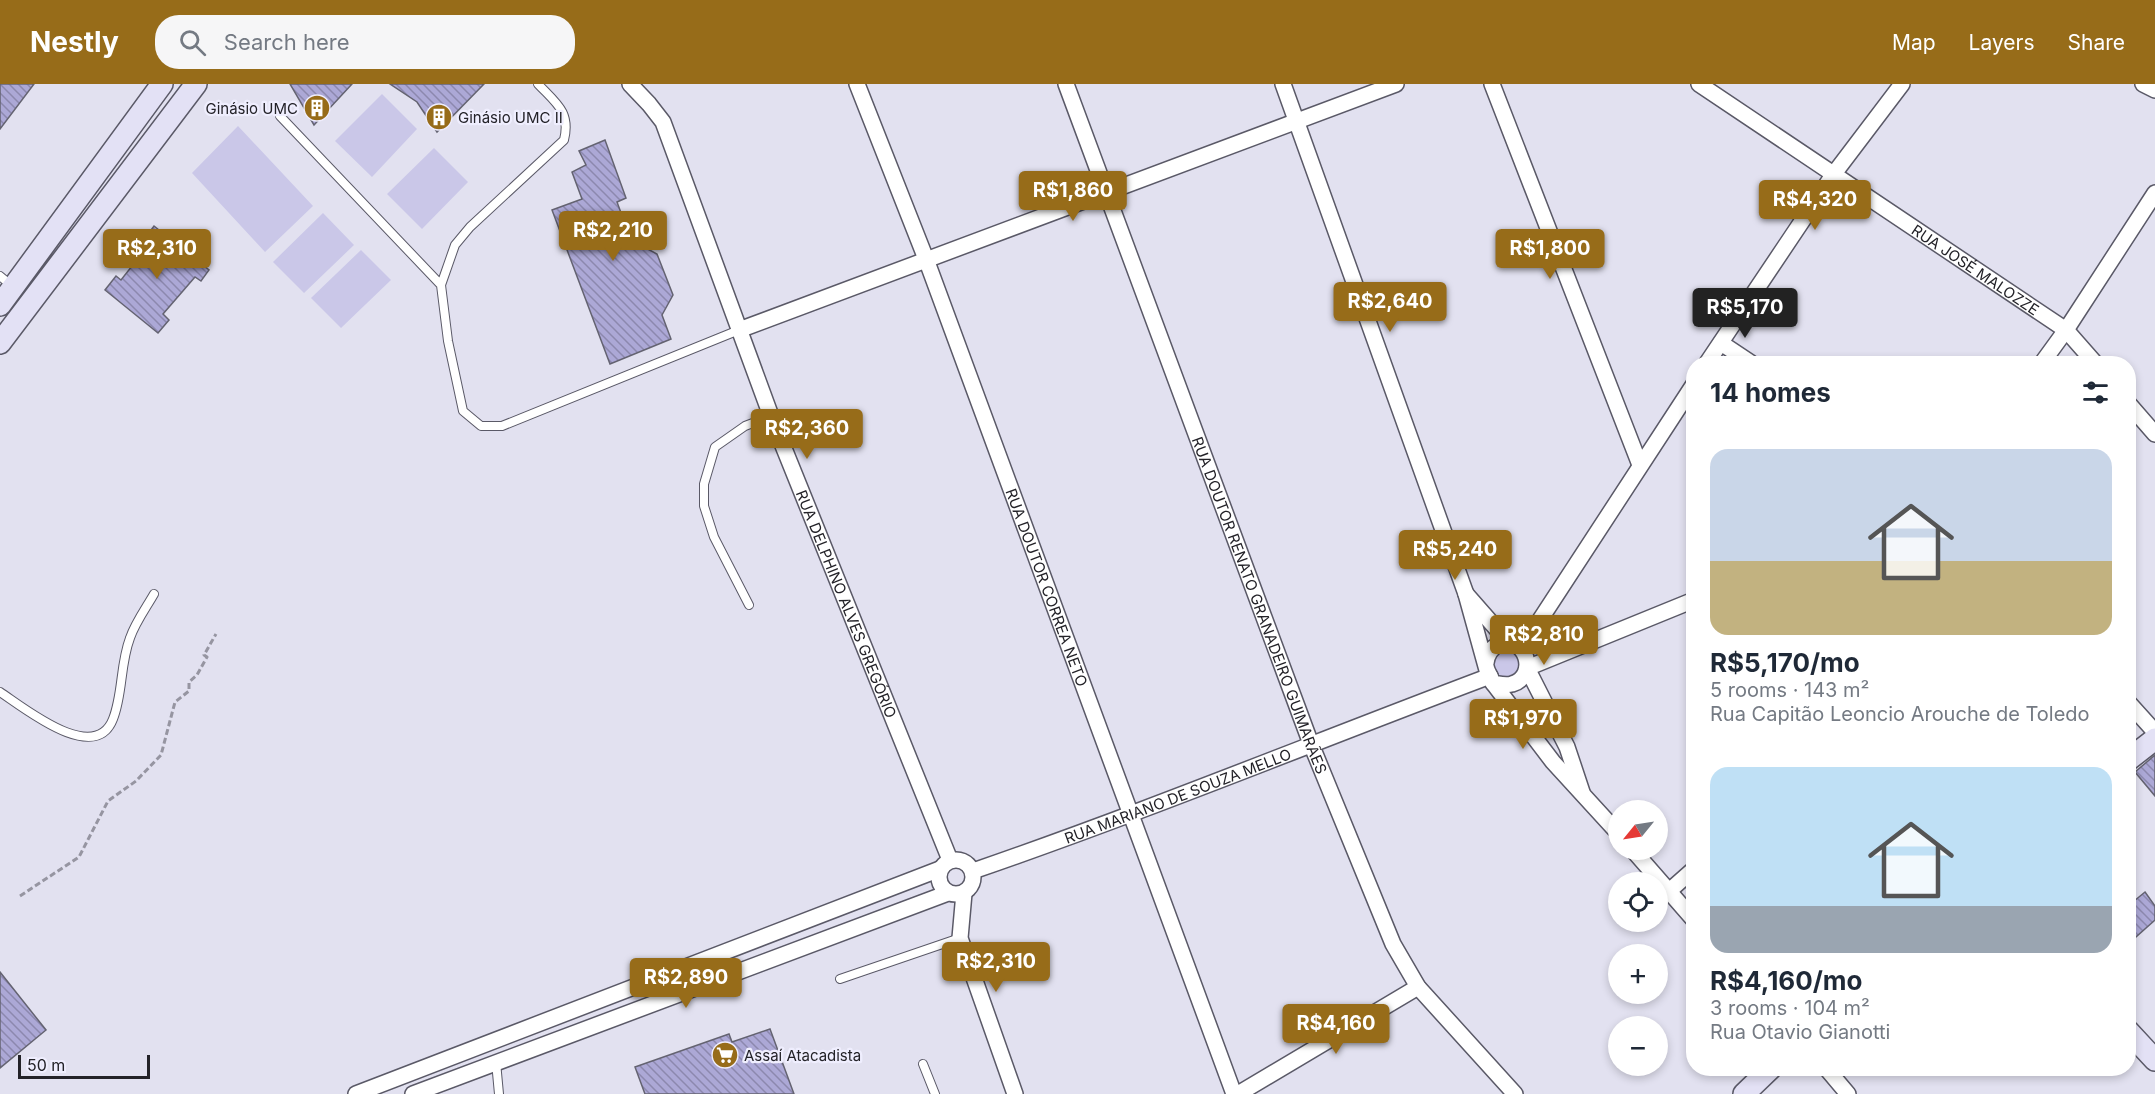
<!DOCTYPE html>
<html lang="en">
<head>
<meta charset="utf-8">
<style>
	:root { --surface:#fff; --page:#f6f6f7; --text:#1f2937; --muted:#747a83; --accent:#976c19 }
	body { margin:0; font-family:Inter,sans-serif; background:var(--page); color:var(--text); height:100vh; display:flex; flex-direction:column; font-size:22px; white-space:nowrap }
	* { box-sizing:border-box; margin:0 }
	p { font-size:20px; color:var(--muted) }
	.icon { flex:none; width:33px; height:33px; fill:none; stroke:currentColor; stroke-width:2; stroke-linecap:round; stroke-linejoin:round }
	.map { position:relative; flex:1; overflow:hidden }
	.side { position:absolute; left:1686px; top:272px; width:450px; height:720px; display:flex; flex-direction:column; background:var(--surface); border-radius:24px; box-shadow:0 3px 9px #0003 }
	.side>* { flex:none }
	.needle { width:39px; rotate:240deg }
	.tools { position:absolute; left:1608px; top:716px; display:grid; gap:12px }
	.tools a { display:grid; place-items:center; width:60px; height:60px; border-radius:50%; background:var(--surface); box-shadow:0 3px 9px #0003; font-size:30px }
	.scale { position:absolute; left:18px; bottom:15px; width:132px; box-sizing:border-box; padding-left:6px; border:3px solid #232228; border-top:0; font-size:16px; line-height:21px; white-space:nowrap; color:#232228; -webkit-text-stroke:4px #efeefe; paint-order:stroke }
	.price { position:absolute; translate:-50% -51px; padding:0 14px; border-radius:6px; background:var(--accent); color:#fff; font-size:20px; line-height:39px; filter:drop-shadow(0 2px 3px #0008) }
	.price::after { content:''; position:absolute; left:50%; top:36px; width:18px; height:14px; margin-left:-9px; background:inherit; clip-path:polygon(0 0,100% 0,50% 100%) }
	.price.selected { background:#222; color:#fff }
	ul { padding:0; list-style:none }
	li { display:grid; align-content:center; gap:12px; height:318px; padding:0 24px }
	li span { display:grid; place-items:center; height:186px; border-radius:18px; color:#555 }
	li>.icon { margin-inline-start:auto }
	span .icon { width:108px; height:108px; fill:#fffc; stroke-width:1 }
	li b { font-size:26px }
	h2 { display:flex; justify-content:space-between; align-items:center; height:72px; padding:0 24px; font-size:26px }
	header { display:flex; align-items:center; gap:36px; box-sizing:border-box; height:84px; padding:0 30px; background:var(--accent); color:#fff }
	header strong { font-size:28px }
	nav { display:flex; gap:33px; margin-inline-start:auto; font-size:21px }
	.search { width:420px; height:54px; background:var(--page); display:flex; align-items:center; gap:15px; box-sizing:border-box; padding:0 21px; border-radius:24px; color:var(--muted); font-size:22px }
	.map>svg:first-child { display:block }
	.grass { fill:#cac7e8 }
	.building { fill:url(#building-back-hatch); stroke:#646371; stroke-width:1.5 }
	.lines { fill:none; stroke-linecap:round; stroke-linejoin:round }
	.lane-casing { stroke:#5a5967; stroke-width:10 }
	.street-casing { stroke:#5a5967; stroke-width:18 }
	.secondary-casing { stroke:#5a5967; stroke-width:24 }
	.path { stroke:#9695a1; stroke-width:3; stroke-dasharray:6 3; stroke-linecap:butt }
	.lane { stroke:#fff; stroke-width:8 }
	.street { stroke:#fff; stroke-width:15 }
	.secondary { stroke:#e3e1f5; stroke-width:21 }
	.labels { text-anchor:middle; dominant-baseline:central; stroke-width:4.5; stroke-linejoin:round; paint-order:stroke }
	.poi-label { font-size:15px; fill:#232228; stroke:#efeefe; text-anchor:start }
	.street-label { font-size:15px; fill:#232228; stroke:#efeefe }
</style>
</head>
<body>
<header>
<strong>Nestly</strong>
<div class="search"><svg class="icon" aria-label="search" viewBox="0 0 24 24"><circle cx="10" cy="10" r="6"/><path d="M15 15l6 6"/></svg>Search here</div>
<nav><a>Map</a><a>Layers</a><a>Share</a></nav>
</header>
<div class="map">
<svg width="2155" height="1010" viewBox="0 0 2155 1010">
	<defs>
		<pattern id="building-back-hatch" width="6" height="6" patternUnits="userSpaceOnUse" patternTransform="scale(1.5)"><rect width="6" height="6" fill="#aca8d6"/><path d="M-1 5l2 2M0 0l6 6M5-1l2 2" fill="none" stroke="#8c88ae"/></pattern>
	</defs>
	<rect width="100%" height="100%" fill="#e2e1f0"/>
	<!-- grass -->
	<path class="grass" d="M 382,10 L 417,45 L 372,93 L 335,57 Z
		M 238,42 L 313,122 L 265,168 L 192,89 Z
		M 434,64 L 468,98 L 422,145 L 387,110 Z
		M 323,129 L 354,161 L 304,209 L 273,178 Z
		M 361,166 L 391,196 L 341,244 L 311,214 Z
		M1492 580a14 14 0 1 1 28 0a14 14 0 1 1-28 0Z"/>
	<!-- building -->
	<path class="building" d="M 0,0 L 34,0 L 0,45 Z
		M 290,0 L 352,0 L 314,41 Z
		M 390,0 L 484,0 L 437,48 L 417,18 Z
		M 605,56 L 626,114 L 617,118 L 631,156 L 657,170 L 673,211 L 662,231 L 671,255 L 610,280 L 552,126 L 582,115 L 572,88 L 586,81 L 579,67 Z
		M 154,142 L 209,186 L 201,197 L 195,193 L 163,230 L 169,236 L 158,249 L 105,206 L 116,192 L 121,196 L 151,158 L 145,154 Z
		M 2155,671 L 2155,712 L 2135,688 Z
		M 2145,808 L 2155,822 L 2155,836 L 2128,860 L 2128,822 Z
		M 0,888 L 46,946 L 0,984 Z
		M 770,945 L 794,1010 L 645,1010 L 635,983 L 729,950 L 732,958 Z"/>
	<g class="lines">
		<defs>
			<path id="lane" d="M 280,32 L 441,201 L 448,257 L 463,327 L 481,342 L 502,342 L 739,246
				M 0,192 L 12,202
				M 441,201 L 455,161 L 470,143 L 564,56 C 571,28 556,19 538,0
				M 749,521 L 714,453 L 704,422 L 704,400 L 715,363 L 745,342 L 771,332
				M 0,608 C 23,623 95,682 113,635 C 123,610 120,580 130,554 C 135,539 146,524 154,510
				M 840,895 L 960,854
				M 496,978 L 499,1010
				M 923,980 L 935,1010"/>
			<g id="street">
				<path id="s1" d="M 630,0 L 649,20 L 663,38 L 771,332 L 950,776"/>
				<path id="s2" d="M 857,0 L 926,175 L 1234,1010"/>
				<path id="s3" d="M 1066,0 L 1311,660 L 1393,860 L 1418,903 L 1515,1010"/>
				<path d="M 1283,0 L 1466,510"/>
				<path d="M 1492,0 L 1640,381"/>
				<path id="s4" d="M 1699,0 L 2066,246 L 2095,279"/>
				<path d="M 2143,0 L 2155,6"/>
				<path d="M 739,246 L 1396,0"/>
				<path d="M 1721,259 L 1751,279"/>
				<path d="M 1707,279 L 1833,91 L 1902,0"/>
				<path d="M 2042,279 L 2066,246 L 2155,109"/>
				<path d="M 2128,319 L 2155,350"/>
				<path d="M 1521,565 L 1694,300"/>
				<path d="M 1486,579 C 1487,571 1491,564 1499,560 C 1526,550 1539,592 1512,600 C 1506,602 1499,600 1493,599 L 1487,586 L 1466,510 L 1509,559"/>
				<path d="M 1493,599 L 1553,678 L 1618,749"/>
				<path d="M 2128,618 L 2155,648"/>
				<path d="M 1582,708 L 1567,663 L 1527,584 L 1694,516"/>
				<path d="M 1632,765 L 1694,836"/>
				<circle cx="956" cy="793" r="17"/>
				<path id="s5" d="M 973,787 C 1147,727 1317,657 1490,592"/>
				<path d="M 1668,808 L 1694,785"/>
				<path d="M 964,809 L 960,854 L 1015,1010"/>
				<path d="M 1826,984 L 1848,1010"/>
				<path d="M 356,1010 L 940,785"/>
				<path d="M 413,1010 L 948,809"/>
				<path d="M 1238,1010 L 1418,903"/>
			</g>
			<path id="secondary" d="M 0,221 L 162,0
				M 0,259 L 196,0
				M 2128,676 L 2155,655
				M 2128,947 L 2155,976
				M 1744,1010 L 1771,984"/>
		</defs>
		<!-- lane casing -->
		<use href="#lane" class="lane-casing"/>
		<!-- street casing -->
		<use href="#street" class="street-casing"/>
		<!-- secondary casing -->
		<use href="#secondary" class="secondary-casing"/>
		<!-- path -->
		<path class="path" d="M 20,812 L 79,773 L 108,717 L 136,697 L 161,671 L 175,618 L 189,607 L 189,598 L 197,591 L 207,573 L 204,571 L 216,550"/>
		<!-- lane -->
		<use href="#lane" class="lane"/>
		<!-- street -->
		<use href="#street" class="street"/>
		<!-- secondary -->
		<use href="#secondary" class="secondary"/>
	</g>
	<!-- icons -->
	<defs>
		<symbol id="building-disc" viewBox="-11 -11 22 22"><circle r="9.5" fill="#976c19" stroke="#efeefe"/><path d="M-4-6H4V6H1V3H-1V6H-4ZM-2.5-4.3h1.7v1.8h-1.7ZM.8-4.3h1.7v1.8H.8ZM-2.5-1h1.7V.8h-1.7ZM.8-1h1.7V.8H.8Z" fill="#fff"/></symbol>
		<symbol id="supermarket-disc" viewBox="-11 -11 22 22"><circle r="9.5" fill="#976c19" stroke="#efeefe"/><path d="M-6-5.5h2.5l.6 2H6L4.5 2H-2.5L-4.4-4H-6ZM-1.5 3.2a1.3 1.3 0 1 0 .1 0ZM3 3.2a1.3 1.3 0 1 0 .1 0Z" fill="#fff"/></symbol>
	</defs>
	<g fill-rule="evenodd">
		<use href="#building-disc" x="302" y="9" width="30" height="30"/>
		<use href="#building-disc" x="424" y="18" width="30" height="30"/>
		<use href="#supermarket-disc" x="710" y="956" width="30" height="30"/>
	</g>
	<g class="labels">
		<!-- poi labels -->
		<g class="poi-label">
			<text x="298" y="24" text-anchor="end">Ginásio UMC</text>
			<text x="458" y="33">Ginásio UMC II</text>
			<text x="744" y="971">Assaí Atacadista</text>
		</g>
		<!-- street labels -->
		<g class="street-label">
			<text stroke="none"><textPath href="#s4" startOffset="333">RUA JOSÉ MALOZZE</textPath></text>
			<text stroke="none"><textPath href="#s2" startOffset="538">RUA DOUTOR CORREA NETO</textPath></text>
			<text stroke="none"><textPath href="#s1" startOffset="566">RUA DELPHINO ALVES GREGÓRIO</textPath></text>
			<text stroke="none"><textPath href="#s3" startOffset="556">RUA DOUTOR RENATO GRANADEIRO GUIMARÃES</textPath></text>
			<text stroke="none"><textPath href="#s5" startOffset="218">RUA MARIANO DE SOUZA MELLO</textPath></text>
		</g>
	</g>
</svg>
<div class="tools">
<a><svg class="needle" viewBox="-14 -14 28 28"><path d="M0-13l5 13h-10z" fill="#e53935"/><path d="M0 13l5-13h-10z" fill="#747a83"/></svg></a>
<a><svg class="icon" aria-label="locate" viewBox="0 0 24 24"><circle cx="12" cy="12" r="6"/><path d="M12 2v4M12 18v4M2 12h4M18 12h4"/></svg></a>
<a>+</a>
<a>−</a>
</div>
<div class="scale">50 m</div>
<b class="price" style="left:1073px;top:138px">R$1,860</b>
<b class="price" style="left:1815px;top:147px">R$4,320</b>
<b class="price" style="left:613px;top:178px">R$2,210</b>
<b class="price" style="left:157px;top:196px">R$2,310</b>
<b class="price" style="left:1550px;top:196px">R$1,800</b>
<b class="price" style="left:1390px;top:249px">R$2,640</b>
<b class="price selected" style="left:1745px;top:255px">R$5,170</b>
<b class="price" style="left:807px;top:376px">R$2,360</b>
<b class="price" style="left:1455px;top:497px">R$5,240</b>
<b class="price" style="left:1544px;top:582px">R$2,810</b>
<b class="price" style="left:1523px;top:666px">R$1,970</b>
<b class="price" style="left:996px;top:909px">R$2,310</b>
<b class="price" style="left:686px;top:925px">R$2,890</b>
<b class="price" style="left:1336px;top:971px">R$4,160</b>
<section class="side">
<h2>14 homes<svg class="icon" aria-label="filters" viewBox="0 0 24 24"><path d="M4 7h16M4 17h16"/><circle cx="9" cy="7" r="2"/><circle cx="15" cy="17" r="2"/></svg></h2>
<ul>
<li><span style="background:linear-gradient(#c9d6e8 60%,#c2b280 0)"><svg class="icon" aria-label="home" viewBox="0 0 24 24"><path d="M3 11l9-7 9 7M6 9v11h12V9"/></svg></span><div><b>R$5,170/mo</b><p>5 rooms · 143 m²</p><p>Rua Capitão Leoncio Arouche de Toledo</p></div></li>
<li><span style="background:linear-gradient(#bfe0f5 75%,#9aa5b1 0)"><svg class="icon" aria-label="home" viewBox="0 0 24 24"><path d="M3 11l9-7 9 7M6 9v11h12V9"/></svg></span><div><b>R$4,160/mo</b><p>3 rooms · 104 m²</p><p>Rua Otavio Gianotti</p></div></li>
</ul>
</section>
</div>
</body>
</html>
